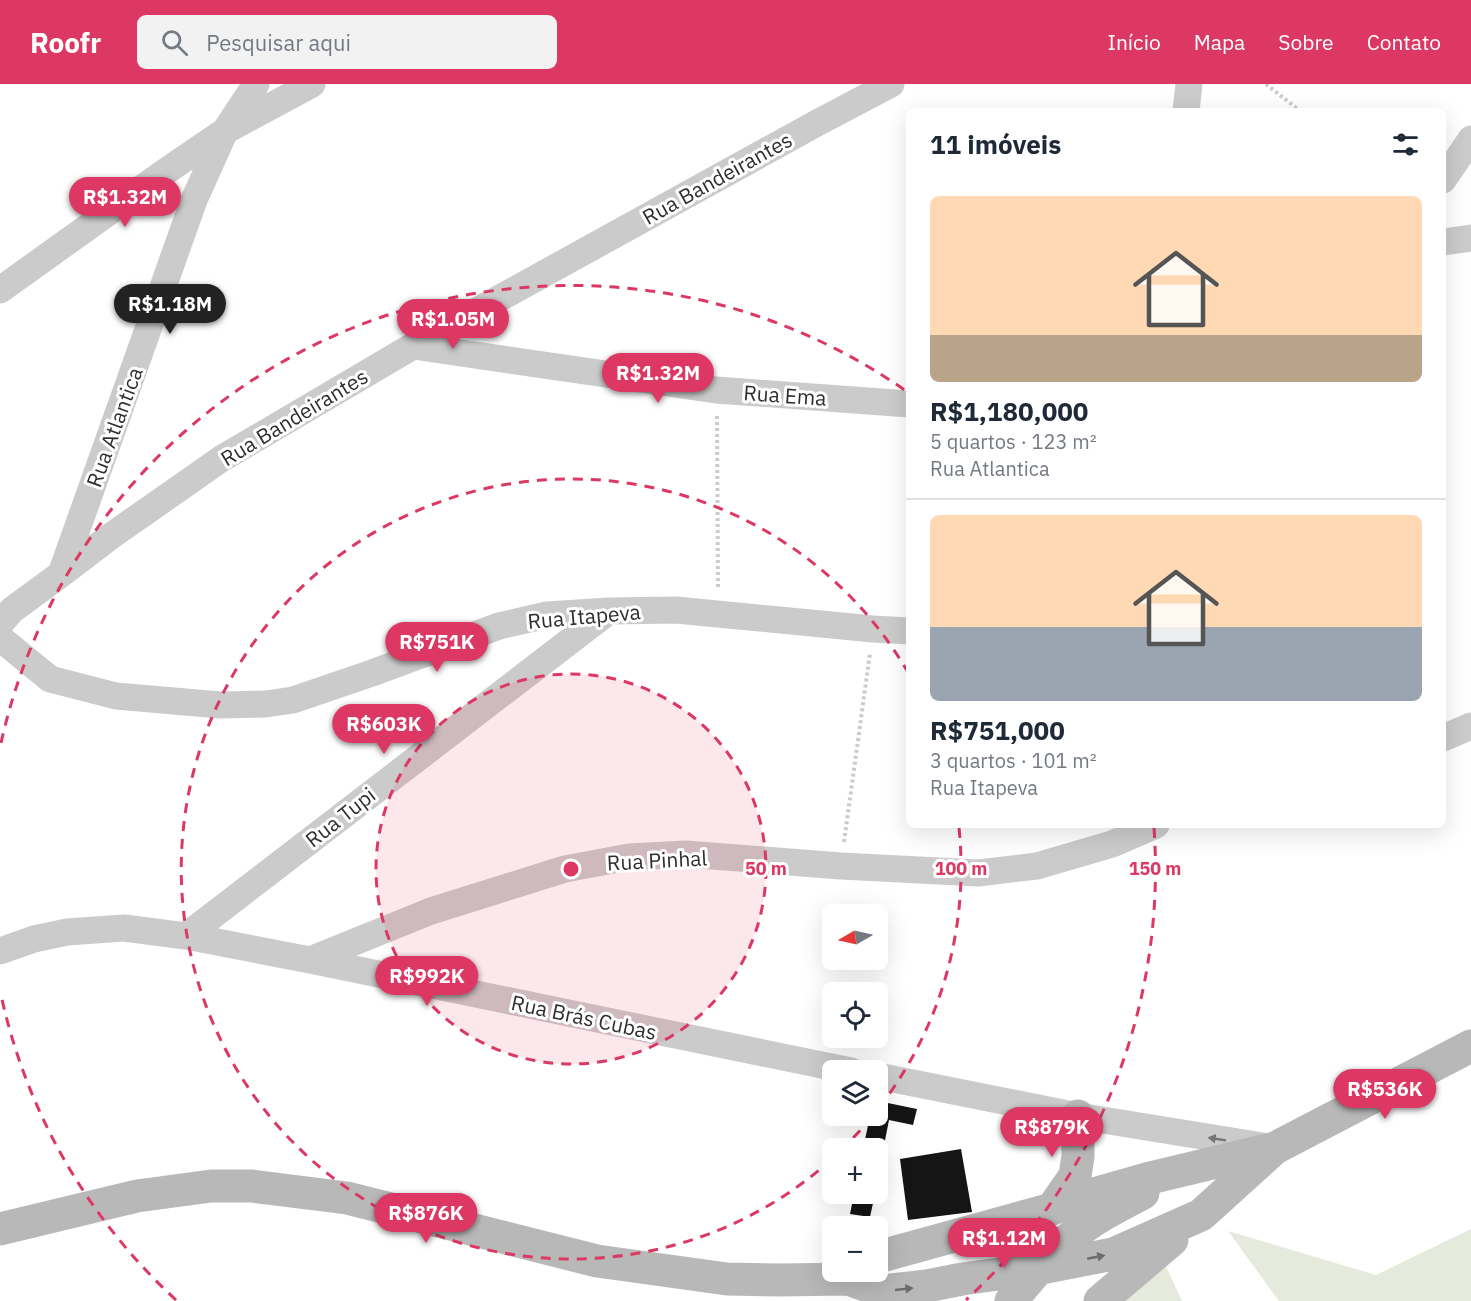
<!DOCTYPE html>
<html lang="pt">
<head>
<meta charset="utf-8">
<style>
	:root { --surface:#fff; --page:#f2f2f3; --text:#1f2937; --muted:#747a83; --line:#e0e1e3; --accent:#dd3864 }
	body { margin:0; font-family:"IBM Plex Sans",sans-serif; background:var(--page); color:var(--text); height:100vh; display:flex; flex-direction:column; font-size:22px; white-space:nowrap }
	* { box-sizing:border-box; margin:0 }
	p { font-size:20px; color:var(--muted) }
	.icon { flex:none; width:33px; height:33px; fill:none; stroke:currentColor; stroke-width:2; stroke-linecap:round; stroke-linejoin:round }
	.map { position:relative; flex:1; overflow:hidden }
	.sheet { position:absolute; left:906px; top:24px; width:540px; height:720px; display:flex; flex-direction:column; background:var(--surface); border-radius:9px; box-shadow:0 6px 24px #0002 }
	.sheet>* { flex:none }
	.needle { width:39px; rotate:261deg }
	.buttons { position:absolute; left:822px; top:820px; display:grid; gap:12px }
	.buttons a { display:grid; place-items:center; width:66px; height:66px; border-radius:9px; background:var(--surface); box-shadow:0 6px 24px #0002; font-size:30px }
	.price { position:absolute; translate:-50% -51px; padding:0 14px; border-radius:21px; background:var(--accent); color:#fff; font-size:20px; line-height:39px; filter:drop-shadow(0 2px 3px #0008) }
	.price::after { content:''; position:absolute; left:50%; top:36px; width:18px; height:14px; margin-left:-9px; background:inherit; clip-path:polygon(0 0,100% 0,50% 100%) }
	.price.selected { background:#222; color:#fff }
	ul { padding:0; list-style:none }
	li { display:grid; align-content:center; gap:12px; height:318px; padding:0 24px }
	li+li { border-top:2px solid var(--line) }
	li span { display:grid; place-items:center; height:186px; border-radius:9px; color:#555 }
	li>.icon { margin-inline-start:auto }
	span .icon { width:108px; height:108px; fill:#fffc; stroke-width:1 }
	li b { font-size:26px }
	h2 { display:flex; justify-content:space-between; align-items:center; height:72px; padding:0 24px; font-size:26px }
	header { display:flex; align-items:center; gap:36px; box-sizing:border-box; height:84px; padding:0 30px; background:var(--accent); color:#fff }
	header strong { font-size:28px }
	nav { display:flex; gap:33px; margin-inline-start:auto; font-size:21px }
	.search { width:420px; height:54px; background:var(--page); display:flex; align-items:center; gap:15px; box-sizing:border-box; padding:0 21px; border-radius:9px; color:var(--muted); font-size:22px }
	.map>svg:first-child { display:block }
	.green { fill:#e6eadc }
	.building { fill:#151515 }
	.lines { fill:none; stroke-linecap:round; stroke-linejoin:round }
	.path { stroke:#cbcbcb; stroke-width:4; stroke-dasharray:3 3; stroke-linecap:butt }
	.street { stroke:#cbcbcb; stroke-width:27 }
	.secondary { stroke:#b8b8b8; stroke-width:33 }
	.oneway { fill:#757575 }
	.oneway2 { fill:#6c6c6c }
	.ring { fill:none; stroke:#dd3864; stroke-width:3; stroke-dasharray:10 8 }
	.labels { text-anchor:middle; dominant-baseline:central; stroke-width:6; stroke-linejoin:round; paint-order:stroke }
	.street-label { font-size:21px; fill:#2e2e2e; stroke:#fff }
	.centre { fill:#dd3864; stroke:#fff; stroke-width:3 }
	.ring-label { font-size:18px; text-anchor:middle; font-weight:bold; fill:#dd3864; stroke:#fff; stroke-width:6; stroke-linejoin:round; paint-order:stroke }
</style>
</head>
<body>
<header>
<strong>Roofr</strong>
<div class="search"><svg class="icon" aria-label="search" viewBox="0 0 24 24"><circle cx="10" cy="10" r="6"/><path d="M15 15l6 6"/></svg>Pesquisar aqui</div>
<nav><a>Início</a><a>Mapa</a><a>Sobre</a><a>Contato</a></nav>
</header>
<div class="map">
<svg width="1471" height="1217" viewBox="0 0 1471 1217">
	<rect width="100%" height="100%" fill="#fff"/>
	<!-- green -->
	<path class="green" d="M 1471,1145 L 1471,1217 L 1279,1217 L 1228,1147 L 1376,1191 Z
		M 1164,1178 L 1182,1217 L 1121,1217 Z"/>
	<!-- building -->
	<path class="building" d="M 878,1017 L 917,1025 L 913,1041 L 889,1036 L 879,1087 L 878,1087 L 878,1065 L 863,1065 L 870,1032 L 878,1032 Z
		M 961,1065 L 972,1128 L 908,1136 L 900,1075 Z
		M 854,1110 L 875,1110 L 870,1133 L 850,1130 Z"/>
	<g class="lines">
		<!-- path -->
		<path class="path" d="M 1266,0 L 1300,27
			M 717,332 L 718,505
			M 844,758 L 870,569"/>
		<!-- street -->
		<path class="street" d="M 1186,27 L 1189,0
			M 1443,96 L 1471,55
			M 1443,158 L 1471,154
			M 0,206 L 162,90 L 225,47 L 312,0
			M 413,262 L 716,306 L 909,320
			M 61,490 L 194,116 L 225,47 L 256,0
			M 0,540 L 12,526 L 61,490 L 111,452 L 221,375 L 413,262 L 817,39 L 891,0
			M 0,554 L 50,595 L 116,612 L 220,621 L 266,620 L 293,616 L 372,589 L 499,542 L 547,531 L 609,527 L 676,526 L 873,545 L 909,547
			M 1443,654 L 1471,642
			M 186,852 L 609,527
			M 0,867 L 34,855 L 67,848 L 124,844 L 186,852 L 310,876 L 851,987
			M 310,876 L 431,827 L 565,785 L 629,773 L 686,770 L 841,782 L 978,789 L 1037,782 L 1112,760 L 1156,741
			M 878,992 L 1078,1032 L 1269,1063"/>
		<!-- secondary -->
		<path class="secondary" d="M 1052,1125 L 1075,1092 L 1078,1072 L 1078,1032
			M 0,1145 L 137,1112 L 211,1102 L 252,1102 L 347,1114 L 597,1177 L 727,1195 L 780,1196 L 848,1195 L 882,1207 L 927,1202 L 962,1195 L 1036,1185 L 1113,1170 L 1201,1131 L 1275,1064
			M 878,1173 L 1052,1125 L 1090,1111 L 1146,1095 L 1275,1064 L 1471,962
			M 1011,1217 C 1030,1194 1048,1172 1071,1153 C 1093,1135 1118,1122 1143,1109
			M 1100,1217 L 1172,1156"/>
	</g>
	<!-- one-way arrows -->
	<defs><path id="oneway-solid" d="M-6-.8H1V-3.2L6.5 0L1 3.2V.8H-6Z" transform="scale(1.5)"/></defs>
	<use class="oneway" href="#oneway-solid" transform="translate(1217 1055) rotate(-171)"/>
	<g class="oneway2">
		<use href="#oneway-solid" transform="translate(1096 1173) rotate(-11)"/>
		<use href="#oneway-solid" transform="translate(904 1205) rotate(-6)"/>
	</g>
	<!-- distance rings -->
	<circle cx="571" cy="785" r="195" fill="#dd3864" fill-opacity=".12"/>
	<g class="ring">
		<circle cx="571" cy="785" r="195"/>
		<path d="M872 1033A390 390 0 0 1 844 1063M832 1075A390 390 0 1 1 909 590M959 744A390 390 0 0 1 878 1025"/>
		<path d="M176 1216A584 584 0 0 1 1 911M1 659A584 584 0 0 1 906 307M1154 744A584 584 0 0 1 966 1216"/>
	</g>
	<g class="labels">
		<!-- street labels -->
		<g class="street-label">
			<text transform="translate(717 94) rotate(-29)">Rua Bandeirantes</text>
			<text transform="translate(785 311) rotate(4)">Rua Ema</text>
			<text transform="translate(294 333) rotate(-31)">Rua Bandeirantes</text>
			<text transform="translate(114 343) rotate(-70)">Rua Atlantica</text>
			<text transform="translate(584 532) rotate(-5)">Rua Itapeva</text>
			<text transform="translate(340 733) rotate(-38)">Rua Tupi</text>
			<text transform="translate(657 776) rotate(-3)">Rua Pinhal</text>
			<text transform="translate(584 933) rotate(12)">Rua Brás Cubas</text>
		</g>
	</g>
	<circle cx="571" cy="785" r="9" class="centre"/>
	<g class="ring-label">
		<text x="766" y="791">50 m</text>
		<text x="961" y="791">100 m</text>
		<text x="1155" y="791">150 m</text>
	</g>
</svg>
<div class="buttons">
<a><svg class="needle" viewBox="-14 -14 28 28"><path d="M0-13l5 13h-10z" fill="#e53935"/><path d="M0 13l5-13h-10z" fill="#747a83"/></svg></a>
<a><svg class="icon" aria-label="locate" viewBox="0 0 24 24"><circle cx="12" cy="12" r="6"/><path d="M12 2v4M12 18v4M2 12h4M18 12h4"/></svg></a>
<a><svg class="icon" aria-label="layers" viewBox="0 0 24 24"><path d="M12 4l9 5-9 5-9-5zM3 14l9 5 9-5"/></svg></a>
<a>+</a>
<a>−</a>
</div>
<b class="price" style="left:125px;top:144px">R$1.32M</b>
<b class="price selected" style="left:170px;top:251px">R$1.18M</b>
<b class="price" style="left:453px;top:266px">R$1.05M</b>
<b class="price" style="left:658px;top:320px">R$1.32M</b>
<b class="price" style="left:437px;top:589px">R$751K</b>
<b class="price" style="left:384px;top:671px">R$603K</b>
<b class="price" style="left:427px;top:923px">R$992K</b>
<b class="price" style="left:1385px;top:1036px">R$536K</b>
<b class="price" style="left:1052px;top:1074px">R$879K</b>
<b class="price" style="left:426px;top:1160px">R$876K</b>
<b class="price" style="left:1004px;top:1185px">R$1.12M</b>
<section class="sheet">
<h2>11 imóveis<svg class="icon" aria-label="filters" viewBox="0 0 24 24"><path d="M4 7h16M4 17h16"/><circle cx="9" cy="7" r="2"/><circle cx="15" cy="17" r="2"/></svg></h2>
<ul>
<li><span style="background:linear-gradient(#ffd9b3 75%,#b9a48a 0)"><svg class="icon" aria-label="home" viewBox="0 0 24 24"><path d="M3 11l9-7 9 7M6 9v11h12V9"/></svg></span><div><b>R$1,180,000</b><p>5 quartos · 123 m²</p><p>Rua Atlantica</p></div></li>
<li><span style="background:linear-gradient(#ffd9b3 60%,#9aa5b1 0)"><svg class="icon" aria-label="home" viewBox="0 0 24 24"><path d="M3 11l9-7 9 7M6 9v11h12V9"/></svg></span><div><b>R$751,000</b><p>3 quartos · 101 m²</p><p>Rua Itapeva</p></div></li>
</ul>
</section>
</div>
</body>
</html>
